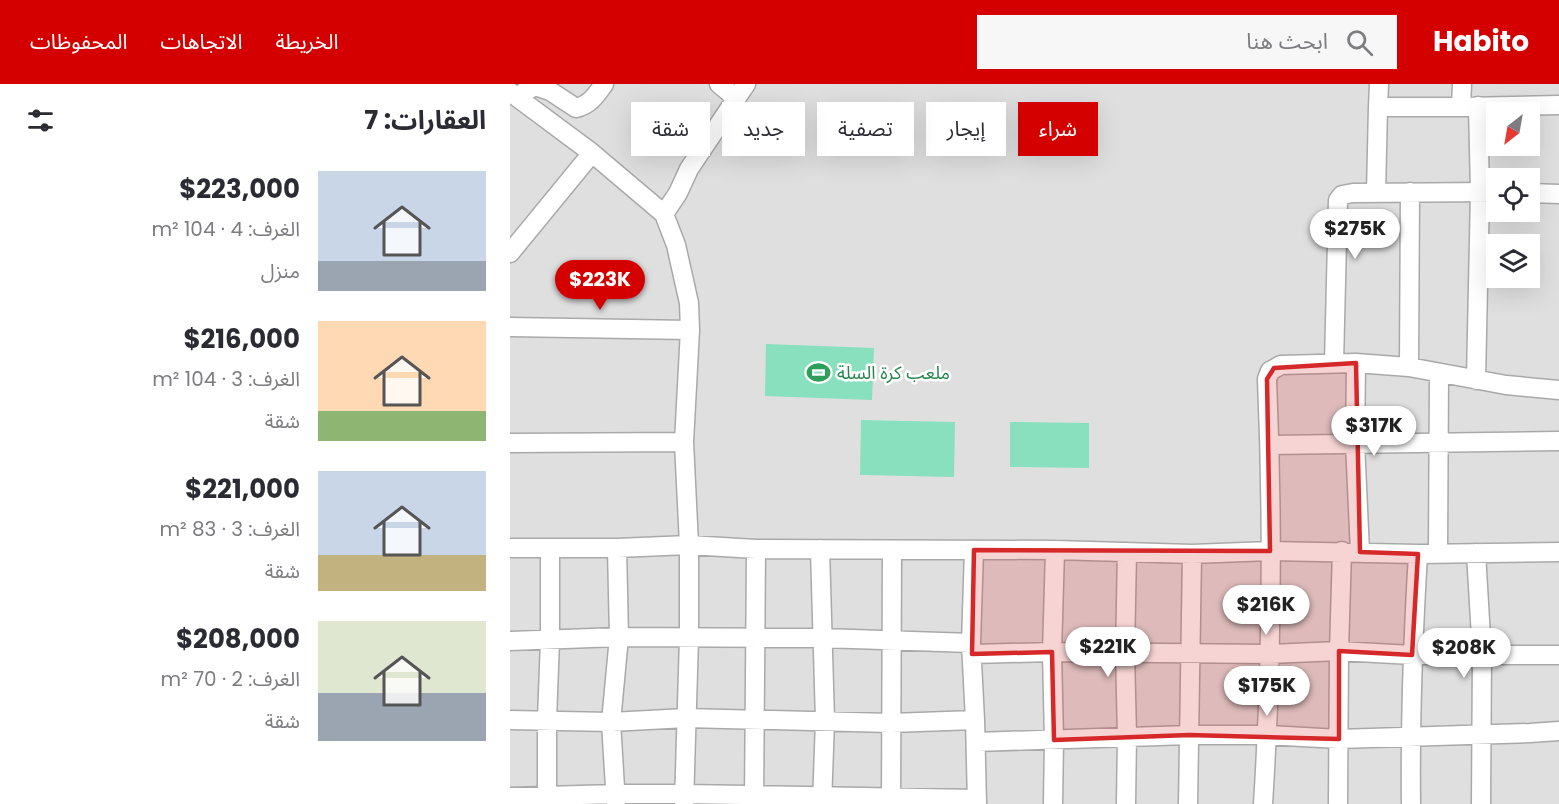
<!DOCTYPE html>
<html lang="ar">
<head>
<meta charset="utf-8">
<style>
	:root { --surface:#fff; --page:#f7f7f7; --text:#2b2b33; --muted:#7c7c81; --accent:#d40000 }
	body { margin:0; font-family:Poppins,"Noto Sans Arabic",sans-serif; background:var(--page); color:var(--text); direction:rtl; height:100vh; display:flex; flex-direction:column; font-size:22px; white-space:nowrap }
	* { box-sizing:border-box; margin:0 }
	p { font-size:20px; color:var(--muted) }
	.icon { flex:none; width:33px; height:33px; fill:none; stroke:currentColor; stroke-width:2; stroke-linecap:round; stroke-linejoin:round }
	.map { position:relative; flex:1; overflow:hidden; direction:ltr }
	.drawer { display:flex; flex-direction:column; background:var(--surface); width:510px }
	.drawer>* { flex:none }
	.top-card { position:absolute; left:18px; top:18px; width:570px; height:54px; direction:rtl; display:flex; gap:12px }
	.needle { width:39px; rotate:211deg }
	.fabs { position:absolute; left:976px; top:18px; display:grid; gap:12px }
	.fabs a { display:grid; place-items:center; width:54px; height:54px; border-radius:0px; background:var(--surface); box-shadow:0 6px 24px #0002; font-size:30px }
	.price { position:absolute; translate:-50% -51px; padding:0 14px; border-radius:21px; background:#fff; color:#222; font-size:20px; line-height:39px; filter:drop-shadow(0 2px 3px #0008) }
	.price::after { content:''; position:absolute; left:50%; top:36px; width:18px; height:14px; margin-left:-9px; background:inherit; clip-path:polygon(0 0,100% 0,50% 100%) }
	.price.active { background:var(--accent); color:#fff }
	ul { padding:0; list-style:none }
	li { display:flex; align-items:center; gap:18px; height:150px; padding:0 24px }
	li span { display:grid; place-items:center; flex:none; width:168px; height:120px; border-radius:0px; color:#555 }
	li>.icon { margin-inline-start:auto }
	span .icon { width:72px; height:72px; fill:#fffc; stroke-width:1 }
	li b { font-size:26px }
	h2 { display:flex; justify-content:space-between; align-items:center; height:72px; padding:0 24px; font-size:26px }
	.tag { padding:0 21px; border-radius:0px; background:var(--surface); box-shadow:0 6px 24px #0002; font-size:21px; line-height:54px }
	.tag.active { background:var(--accent); color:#fff }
	header { display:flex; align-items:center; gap:36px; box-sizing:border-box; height:84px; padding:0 30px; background:var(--accent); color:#fff }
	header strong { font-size:28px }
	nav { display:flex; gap:33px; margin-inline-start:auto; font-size:21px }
	.search { width:420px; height:54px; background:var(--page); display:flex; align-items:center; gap:15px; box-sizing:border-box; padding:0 21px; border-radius:0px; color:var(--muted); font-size:22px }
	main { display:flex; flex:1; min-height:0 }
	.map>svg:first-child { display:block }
	.residential { fill:#e0dfdf; fill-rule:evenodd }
	.pitch { fill:#88e0be }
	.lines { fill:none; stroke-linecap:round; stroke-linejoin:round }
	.minor-casing { stroke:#a9a9a9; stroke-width:21 }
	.minor { stroke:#fff; stroke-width:18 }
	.marked { fill:#d62828; fill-opacity:0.2; stroke:#d62828; stroke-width:4.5; stroke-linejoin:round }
	.labels { text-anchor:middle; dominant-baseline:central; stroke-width:5; stroke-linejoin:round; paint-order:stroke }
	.leisure-label { font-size:18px; fill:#27864d; stroke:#fff; text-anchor:start }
</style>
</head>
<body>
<header>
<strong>Habito</strong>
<div class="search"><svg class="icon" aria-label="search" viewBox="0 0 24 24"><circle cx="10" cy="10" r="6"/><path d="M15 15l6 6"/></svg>ابحث هنا</div>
<nav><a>الخريطة</a><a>الاتجاهات</a><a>المحفوظات</a></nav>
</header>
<main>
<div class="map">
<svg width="1049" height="720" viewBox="0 0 1049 720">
	<rect width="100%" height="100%" fill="#f2efe9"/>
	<!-- residential -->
	<path class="residential" d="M 0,0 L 1049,0 L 1049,720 L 0,720 ZM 987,28 L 1020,28 L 1020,62 L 987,62 ZM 987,94 L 1020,94 L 1020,128 L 987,128 ZM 987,160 L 1020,160 L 1020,194 L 987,194 Z"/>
	<!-- pitch -->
	<path class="pitch" d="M 256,260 L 364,264 L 362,316 L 255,312 Z
		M 351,336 L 445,338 L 444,393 L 350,391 Z
		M 500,338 L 579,339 L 579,384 L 500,383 Z"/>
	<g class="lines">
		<defs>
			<path id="minor" d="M 209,0 L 226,14
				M 0,8 L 82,69 L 154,130 L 166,161 L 179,219 L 180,246 L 174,358 L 179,461 L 179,554 L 174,720
				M 9,14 L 14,8 L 25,2 L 40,7 L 66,24 C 80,21 86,11 94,0
				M 868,23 L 951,23 L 1049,21
				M 951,23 L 952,0
				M 866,109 L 868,23 L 869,0
				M 1020,109 L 1049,110
				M 154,130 L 168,109 L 179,85 L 236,0
				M 0,169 L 82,69
				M 0,243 L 180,246
				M 824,279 L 828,116 L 832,111 L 843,109 L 987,108
				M 846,279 L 845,359 L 850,468
				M 899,283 L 900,108
				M 966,296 L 970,108 L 968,22
				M 0,359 L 174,358
				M 760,361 L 1049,357
				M 0,464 L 107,464 L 179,461 L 246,465 L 545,466 L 682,470 L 760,467 L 908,470 L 1049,468
				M 310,465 L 315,637 L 312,720
				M 464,466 L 461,559 L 465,636 L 467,720
				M 928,468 L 929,289
				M 966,469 L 972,570 L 971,720
				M 0,557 L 109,553 L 313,554 L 461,559
				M 462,570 L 542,568 L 760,570 L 829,567 L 902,571 L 1049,571
				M 0,636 L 101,638 L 176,634 L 381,639 L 465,636
				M 466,658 L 679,651 L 758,651 L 829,655 L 1020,649 L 1049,647
				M 0,713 L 106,710 L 174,710 L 467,715
				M 37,720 L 37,636 L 40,556 L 40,464
				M 106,720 L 101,638 L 109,553 L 107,464
				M 244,720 L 246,465
				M 381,720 L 382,466
				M 543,720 L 544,656 L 542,568 L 545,466
				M 616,720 L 617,652 L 615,569 L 617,468
				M 678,720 L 682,470
				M 753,720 C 762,579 763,437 757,295 L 760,287 L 771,281 L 846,279 L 899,283 L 996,301 L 1049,306
				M 828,720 L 829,567 L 832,467
				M 901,720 C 900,636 903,553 908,470"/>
		</defs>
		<!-- minor casing -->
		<use href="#minor" class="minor-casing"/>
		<!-- minor -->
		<use href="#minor" class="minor"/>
	</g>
	<!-- marked area -->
	<path class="marked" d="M 846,279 L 850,468 L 908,470 L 902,571 L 829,567 L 829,655 L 679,651 L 544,656 L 542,568 L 462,570 L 464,466 L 760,467 L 757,295 L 764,284 Z"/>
	<!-- icons -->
	<defs>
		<symbol id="stadium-bare" viewBox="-9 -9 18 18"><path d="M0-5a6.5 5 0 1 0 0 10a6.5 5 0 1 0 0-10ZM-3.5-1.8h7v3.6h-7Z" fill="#2e9e5b" stroke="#fff" stroke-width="2.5" paint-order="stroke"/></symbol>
	</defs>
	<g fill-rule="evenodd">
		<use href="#stadium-bare" x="292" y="272" width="33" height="33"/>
	</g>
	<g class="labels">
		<!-- leisure labels -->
		<g class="leisure-label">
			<text x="327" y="288">ملعب كرة السلة</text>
		</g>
	</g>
</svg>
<div class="fabs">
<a><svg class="needle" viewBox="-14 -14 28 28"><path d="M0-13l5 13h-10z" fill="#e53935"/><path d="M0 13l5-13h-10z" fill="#7c7c81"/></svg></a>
<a><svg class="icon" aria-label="locate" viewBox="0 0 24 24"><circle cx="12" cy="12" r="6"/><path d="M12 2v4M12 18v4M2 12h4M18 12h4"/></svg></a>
<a><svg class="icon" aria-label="layers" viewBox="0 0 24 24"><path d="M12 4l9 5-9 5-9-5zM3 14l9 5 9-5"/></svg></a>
</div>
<b class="price" style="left:845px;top:176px">$275K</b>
<b class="price active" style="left:90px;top:227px">$223K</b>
<b class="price" style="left:864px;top:373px">$317K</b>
<b class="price" style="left:756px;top:552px">$216K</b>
<b class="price" style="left:598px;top:594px">$221K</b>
<b class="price" style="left:954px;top:595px">$208K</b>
<b class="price" style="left:757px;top:633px">$175K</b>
<div class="top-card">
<a class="tag active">شراء</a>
<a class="tag">إيجار</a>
<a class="tag">تصفية</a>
<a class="tag">جديد</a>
<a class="tag">شقة</a>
</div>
</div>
<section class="drawer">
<h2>العقارات: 7<svg class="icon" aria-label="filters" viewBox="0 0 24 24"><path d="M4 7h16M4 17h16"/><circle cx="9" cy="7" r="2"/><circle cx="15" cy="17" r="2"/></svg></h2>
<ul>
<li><span style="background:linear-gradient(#c9d6e8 75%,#9aa5b1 0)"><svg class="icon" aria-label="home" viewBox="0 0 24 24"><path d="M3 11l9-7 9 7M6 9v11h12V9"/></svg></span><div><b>$223,000</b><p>الغرف: 4 · 104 m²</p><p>منزل</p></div></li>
<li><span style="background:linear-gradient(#ffd9b3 75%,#8fb573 0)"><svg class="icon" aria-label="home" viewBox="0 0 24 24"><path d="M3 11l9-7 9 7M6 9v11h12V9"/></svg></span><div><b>$216,000</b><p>الغرف: 3 · 104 m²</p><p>شقة</p></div></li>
<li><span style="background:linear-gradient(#c9d6e8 70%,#c2b280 0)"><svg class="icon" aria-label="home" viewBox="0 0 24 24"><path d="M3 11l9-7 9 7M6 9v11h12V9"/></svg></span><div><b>$221,000</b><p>الغرف: 3 · 83 m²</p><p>شقة</p></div></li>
<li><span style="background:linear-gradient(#dfe7d0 60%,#9aa5b1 0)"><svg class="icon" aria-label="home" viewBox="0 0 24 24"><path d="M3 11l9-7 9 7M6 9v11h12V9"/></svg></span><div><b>$208,000</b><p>الغرف: 2 · 70 m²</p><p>شقة</p></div></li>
</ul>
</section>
</main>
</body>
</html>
